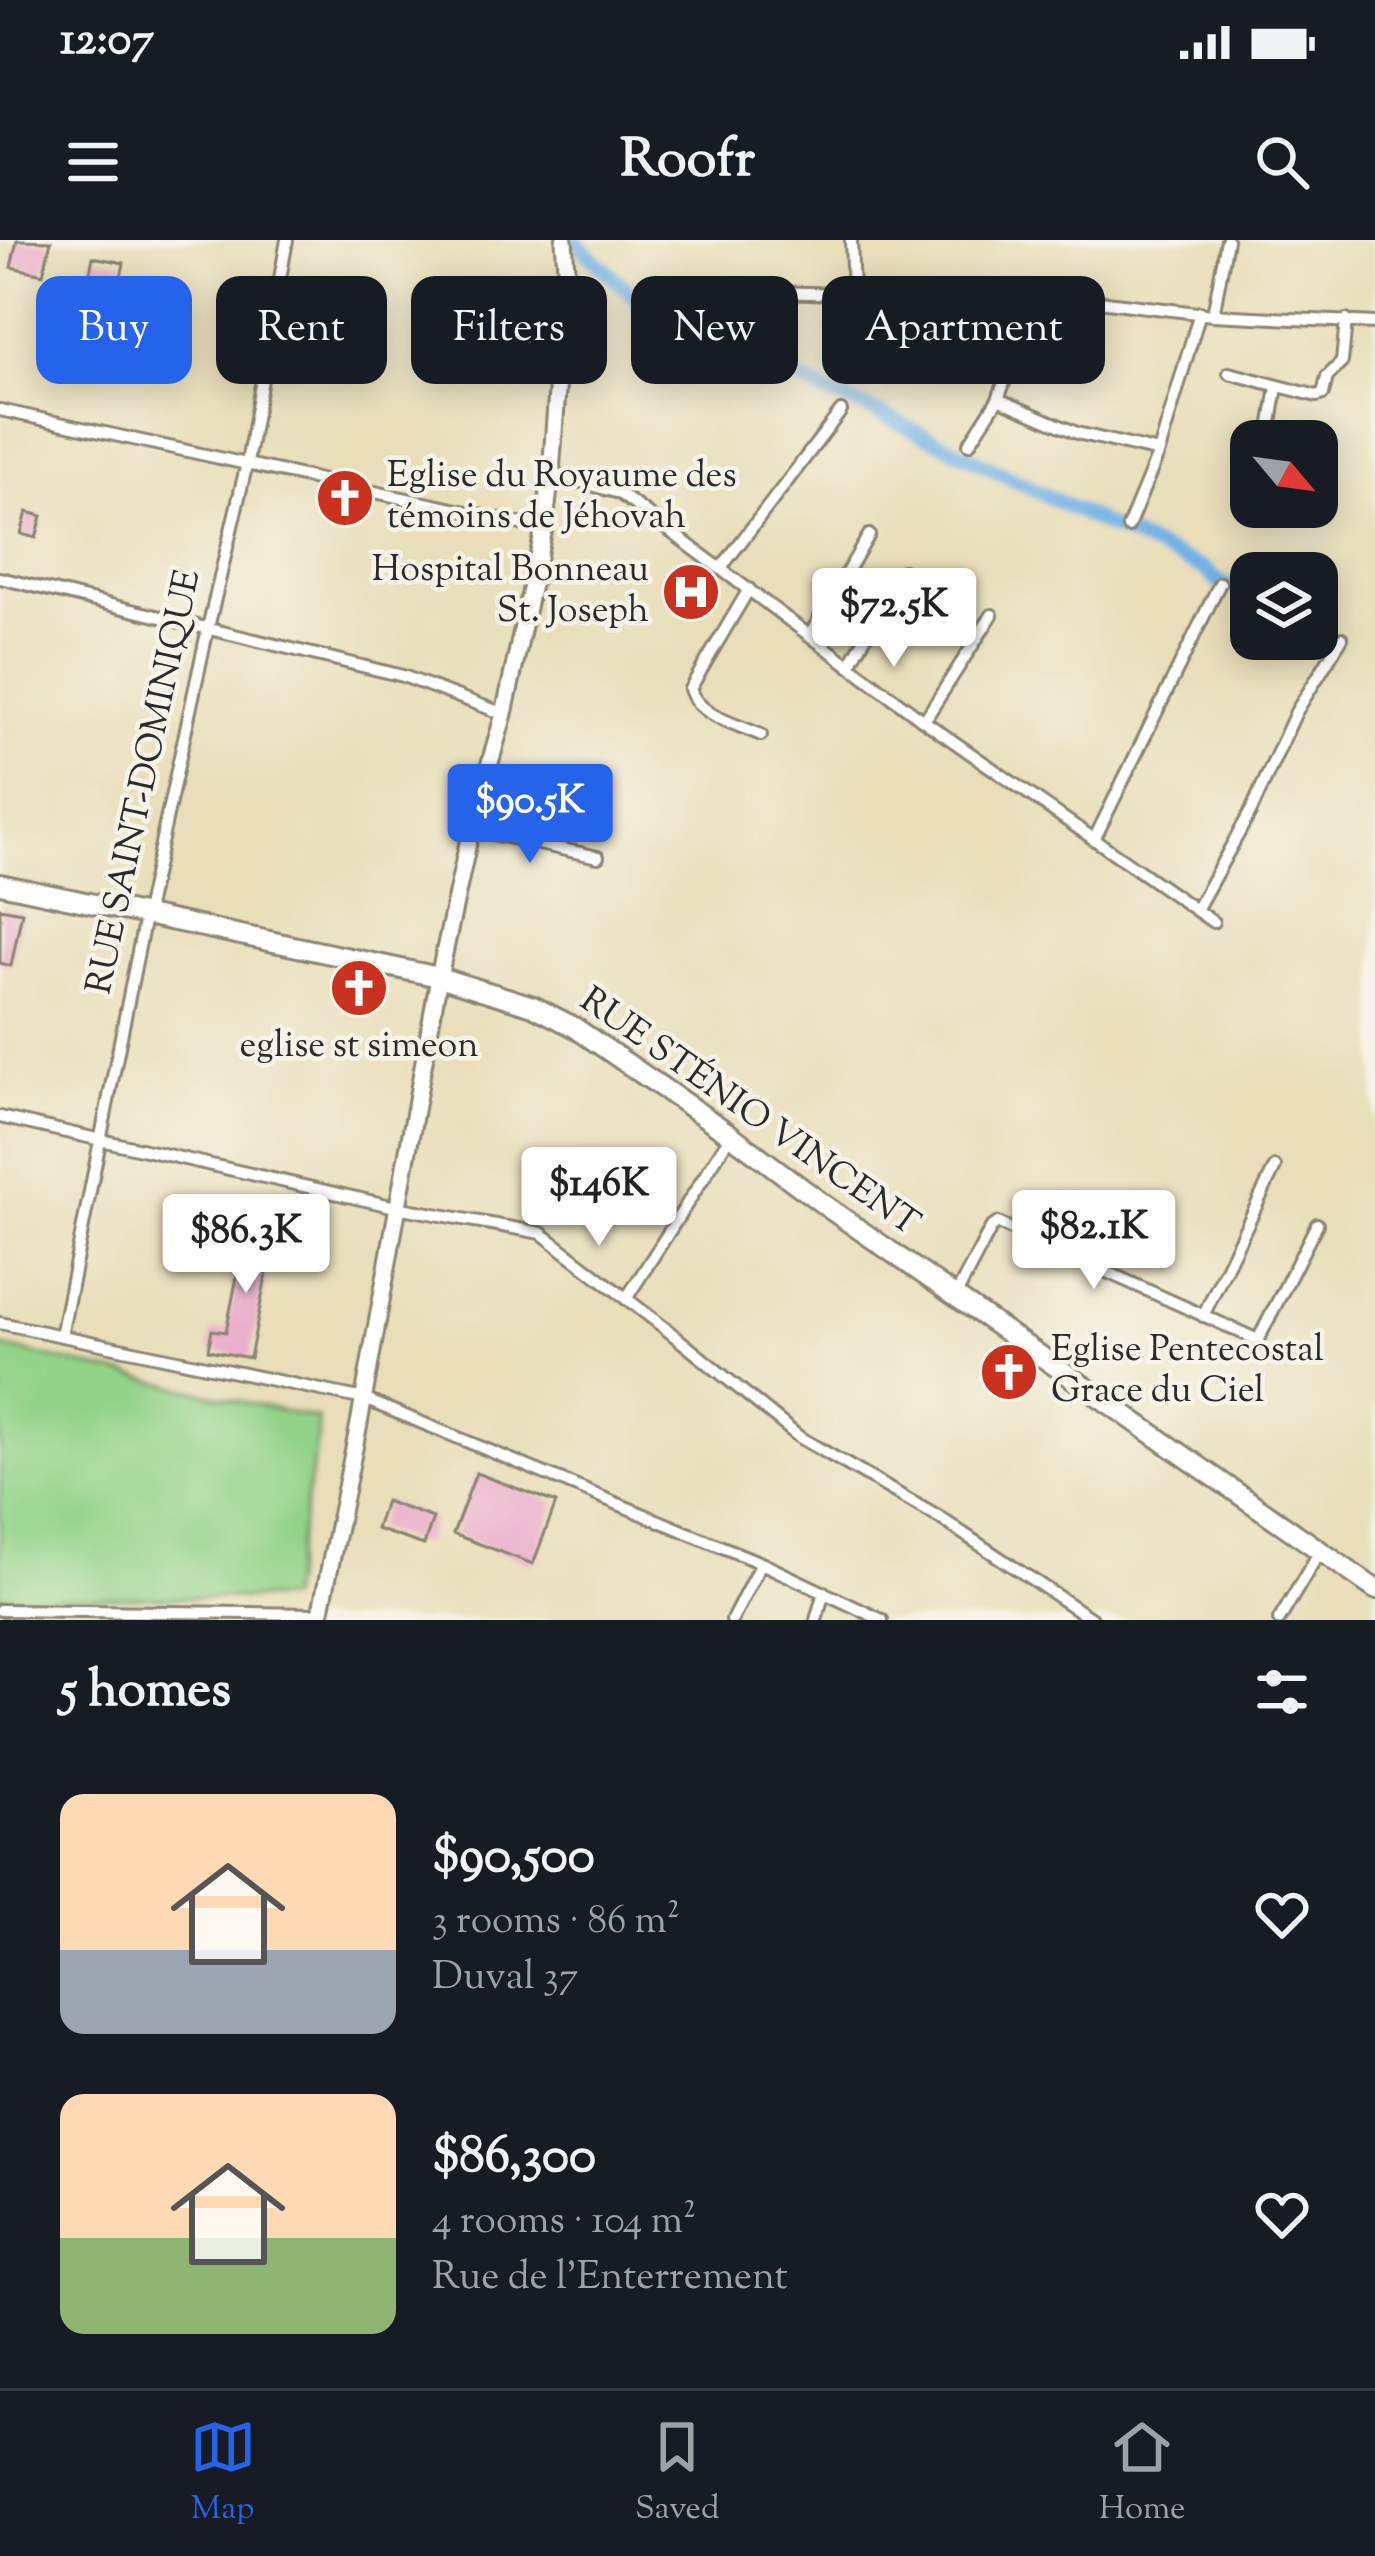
<!DOCTYPE html>
<html lang="en">
<head>
<meta charset="utf-8">
<style>
	:root { --surface:#171b24; --page:#20242c; --text:#f1f3f6; --muted:#9ea1a6; --line:#363941; --accent:#2563eb }
	body { margin:0; font-family:"Sorts Mill Goudy",serif; background:var(--page); color:var(--text); height:100vh; display:flex; flex-direction:column; font-size:45px; white-space:nowrap }
	* { box-sizing:border-box; margin:0 }
	p { font-size:39px; color:var(--muted) }
	.icon { flex:none; width:66px; height:66px; fill:none; stroke:currentColor; stroke-width:2; stroke-linecap:round; stroke-linejoin:round }
	.map { position:relative; height:1380px; overflow:hidden }
	.side { display:flex; flex-direction:column; background:var(--surface); flex:1 }
	.side>* { flex:none }
	.guide { position:absolute; left:36px; top:36px; width:1305px; height:108px; display:flex; gap:24px }
	.needle { width:78px; rotate:119deg }
	.buttons { position:absolute; left:1230px; top:180px; display:grid; gap:24px }
	.buttons a { display:grid; place-items:center; width:108px; height:108px; border-radius:24px; background:var(--surface); box-shadow:0 6px 30px #0003; font-size:60px }
	.price { position:absolute; translate:-50% -102px; padding:0 27px; border-radius:12px; background:#fff; color:#222; font-size:39px; line-height:78px; filter:drop-shadow(0 3px 6px #0008) }
	.price::after { content:''; position:absolute; left:50%; top:72px; width:36px; height:27px; margin-left:-18px; background:inherit; clip-path:polygon(0 0,100% 0,50% 100%) }
	.price.active { background:var(--accent); color:#fff }
	ul { padding:0; list-style:none }
	li { display:flex; align-items:center; gap:36px; height:300px; padding:0 60px }
	li span { display:grid; place-items:center; flex:none; width:336px; height:240px; border-radius:24px; color:#555 }
	li>.icon { margin-inline-start:auto }
	span .icon { width:144px; height:144px; fill:#fffc; stroke-width:1 }
	li b { font-size:51px }
	h2 { display:flex; justify-content:space-between; align-items:center; height:144px; padding:0 60px; font-size:51px }
	.tag { padding:0 42px; border-radius:24px; background:var(--surface); box-shadow:0 6px 30px #0003; font-size:42px; line-height:108px }
	.tag.active { background:var(--accent); color:#fff }
	.status { display:flex; justify-content:space-between; align-items:center; height:84px; padding:0 60px; background:var(--surface); direction:ltr }
	.status svg { height:33px; fill:currentColor }
	header { display:flex; justify-content:space-between; align-items:center; height:156px; padding:0 60px; background:var(--surface); font-size:54px; font-weight:800 }
	.tab-bar { display:flex; justify-content:space-around; align-items:center; height:168px; border-top:3px solid var(--line); background:var(--surface); font-size:33px; color:var(--muted) }
	.tab-bar a { display:grid; justify-items:center; gap:6px }
	.tab-bar .active { color:var(--accent) }
	.map>svg:first-child { display:block }
	.green { fill:#93d389; stroke:#5f7f5a; stroke-width:3 }
	.lines { fill:none; stroke-linecap:round; stroke-linejoin:round }
	.canal { stroke:#72b1e5; stroke-width:15 }
	.building { fill:#eaafcb }
	.street-casing { stroke:#8a8472; stroke-width:16 }
	.secondary-casing { stroke:#8a8472; stroke-width:21 }
	.primary-casing { stroke:#8a8472; stroke-width:24 }
	.street { stroke:#fff; stroke-width:10 }
	.secondary { stroke:#fff; stroke-width:15 }
	.primary { stroke:#fff; stroke-width:18 }
	.labels { text-anchor:middle; dominant-baseline:central; stroke-width:9; stroke-linejoin:round; paint-order:stroke }
	.poi-label { font-size:36px; fill:#2b2b2b; stroke:#f7f3e8; text-anchor:start }
	.street-label { font-size:36px; fill:#2b2b2b; stroke:#f7f3e8 }
</style>
</head>
<body>
<div class="status"><b>12:07</b><svg viewBox="0 0 49 12"><path d="M0 12V9h3v3zM5 12V6h3v6zM10 12V3h3v9zM15 12V0h3v12zM26 1h20v11H26zM47 4h2v5h-2z"/></svg></div>
<header><svg class="icon" aria-label="menu" viewBox="0 0 24 24"><path d="M4 6h16M4 12h16M4 18h16"/></svg>Roofr<svg class="icon" aria-label="search" viewBox="0 0 24 24"><circle cx="10" cy="10" r="6"/><path d="M15 15l6 6"/></svg></header>
<div class="map">
<svg width="1375" height="1380" viewBox="0 0 1375 1380">
	<rect width="100%" height="100%" fill="#f7f3e8"/>
	<filter id="ink" filterUnits="userSpaceOnUse"><feTurbulence type="fractalNoise" baseFrequency=".00833" numOctaves="2"/><feDisplacementMap in="SourceGraphic" scale="24" xChannelSelector="R" yChannelSelector="G"/><feConvolveMatrix kernelMatrix="1 2 1 2 8 2 1 2 1" color-interpolation-filters="sRGB"/></filter>
	<filter id="wash" filterUnits="userSpaceOnUse"><feTurbulence type="fractalNoise" baseFrequency=".004" numOctaves="4" result="noise"/><feDisplacementMap in="SourceGraphic" scale="48" xChannelSelector="R" yChannelSelector="G"/><feGaussianBlur stdDeviation="2.7" result="paint"/><feColorMatrix in="noise" values="0 0 0 0 0 0 0 0 0 0 0 0 0 0 0 0 0 1.4 0 .05"/><feComposite in="paint" operator="in"/></filter>
	<g filter="url(#wash)">
		<rect width="100%" height="100%" fill="#e9deb9"/>
		<!-- green -->
		<path class="green" d="M 0,1106 L 318,1179 L 318,1195 L 288,1359 L 0,1356 Z"/>
		<g class="lines">
			<!-- canal -->
			<path class="canal" d="M 577,3 L 650,71 L 661,78 L 686,84 L 829,154 L 863,166 L 954,209 L 1103,284 L 1206,330 L 1220,343 L 1251,353"/>
		</g>
		<g id="blocks">
			<!-- building -->
			<path class="building" d="M 17,0 L 51,1 L 43,34 L 11,27 Z
				M 93,17 L 124,23 L 116,61 L 158,70 L 152,102 L 79,87 Z
				M 27,272 L 42,276 L 36,298 L 21,294 Z
				M 0,668 L 22,672 L 11,726 L 0,723 Z
				M 247,986 L 275,991 L 250,1118 L 208,1110 L 212,1090 L 226,1092 Z
				M 476,1233 L 556,1263 L 533,1324 L 453,1294 Z
				M 385,1261 L 433,1278 L 424,1305 L 376,1289 Z"/>
		</g>
	</g>
	<g filter="url(#ink)">
		<use href="#blocks" fill-opacity="0" stroke="#8a8472" stroke-width="3"/>
		<g class="lines">
			<defs>
				<path id="street" d="M 851,0 L 853,55
					M 730,51 L 1090,60 L 1213,75 L 1375,83
					M 1213,75 L 1227,0
					M 1229,133 L 1317,156 L 1323,154 L 1327,137 L 1342,122 L 1346,80
					M 998,159 L 1077,193 L 1159,212
					M 0,170 L 544,289
					M 1268,201 L 1277,147
					M 969,204 L 998,159 L 1015,114 L 1042,58
					M 551,233 L 619,253 L 924,481 L 1213,682
					M 1128,287 L 1159,212 L 1200,72
					M 721,328 L 841,171
					M 0,338 L 403,436 L 504,474
					M 749,349 L 690,449 C 698,476 737,484 761,495
					M 809,396 L 869,295
					M 849,426 L 903,331
					M 924,481 L 992,375
					M 471,589 L 598,617
					M 1094,600 L 1220,343
					M 1196,670 L 1251,571 L 1296,472 L 1342,398
					M 0,877 L 396,967 L 541,993 L 666,1089 L 799,1197 L 940,1278 L 1093,1380
					M 955,1057 L 991,988 L 998,983 L 1258,1100 L 1317,984
					M 626,1059 L 731,895
					M 1203,1076 L 1275,927
					M 0,1083 L 364,1159 L 761,1323 L 882,1380
					M 61,1096 L 145,677 L 208,388 L 247,223 L 287,0
					M 0,1370 L 320,1374
					M 732,1380 L 761,1323
					M 816,1380 L 824,1352
					M 1279,1380 L 1320,1311"/>
				<path id="secondary" d="M 319,1380 L 359,1184 L 439,737 L 471,589 L 504,474 L 544,289 L 551,233 L 566,29 L 564,0"/>
				<path id="primary" d="M 0,644 L 439,737 L 533,766 L 574,787 L 731,895 L 827,967 L 1375,1349"/>
			</defs>
			<!-- street casing -->
			<use href="#street" class="street-casing"/>
			<!-- secondary casing -->
			<use href="#secondary" class="secondary-casing"/>
			<!-- primary casing -->
			<use href="#primary" class="primary-casing"/>
			<!-- street -->
			<use href="#street" class="street"/>
			<!-- secondary -->
			<use href="#secondary" class="secondary"/>
			<!-- primary -->
			<use href="#primary" class="primary"/>
		</g>
	</g>
	<!-- icons -->
	<defs>
		<symbol id="church-disc" viewBox="-11 -11 22 22"><circle r="9.5" fill="#c8321e" stroke="#f7f3e8"/><path d="M-1.2-6h2.4v3.5h3.3v2.4h-3.3V6h-2.4V-.1h-3.3v-2.4h3.3Z" fill="#fff"/></symbol>
		<symbol id="hospital-disc" viewBox="-11 -11 22 22"><circle r="9.5" fill="#c8321e" stroke="#f7f3e8"/><path d="M-5-5h3v3.5h4V-5h3V5h-3V1.5h-4V5h-3Z" fill="#fff"/></symbol>
	</defs>
	<g fill-rule="evenodd">
		<use href="#church-disc" x="312" y="225" width="66" height="66"/>
		<use href="#hospital-disc" x="658" y="319" width="66" height="66"/>
		<use href="#church-disc" x="326" y="715" width="66" height="66"/>
		<use href="#church-disc" x="976" y="1099" width="66" height="66"/>
	</g>
	<g class="labels">
		<!-- poi labels -->
		<g class="poi-label">
			<text x="387" y="237">Eglise du Royaume des<tspan x="387" dy="41">témoins de Jéhovah</tspan></text>
			<text x="649" y="331" text-anchor="end">Hospital Bonneau<tspan x="649" dy="41">St. Joseph</tspan></text>
			<text x="359" y="807" text-anchor="middle">eglise st simeon</text>
			<text x="1051" y="1111">Eglise Pentecostal<tspan x="1051" dy="41">Grace du Ciel</tspan></text>
		</g>
		<!-- street labels -->
		<g class="street-label">
			<text transform="translate(145 542) rotate(-78)">RUE SAINT-DOMINIQUE</text>
			<text transform="translate(749 873) rotate(35)">RUE STÉNIO VINCENT</text>
		</g>
	</g>
</svg>
<div class="buttons">
<a><svg class="needle" viewBox="-14 -14 28 28"><path d="M0-13l5 13h-10z" fill="#e53935"/><path d="M0 13l5-13h-10z" fill="#9ea1a6"/></svg></a>
<a><svg class="icon" aria-label="layers" viewBox="0 0 24 24"><path d="M12 4l9 5-9 5-9-5zM3 14l9 5 9-5"/></svg></a>
</div>
<b class="price" style="left:894px;top:430px">$72.5K</b>
<b class="price active" style="left:530px;top:626px">$90.5K</b>
<b class="price" style="left:599px;top:1009px">$146K</b>
<b class="price" style="left:1094px;top:1052px">$82.1K</b>
<b class="price" style="left:246px;top:1056px">$86.3K</b>
<div class="guide">
<a class="tag active">Buy</a>
<a class="tag">Rent</a>
<a class="tag">Filters</a>
<a class="tag">New</a>
<a class="tag">Apartment</a>
</div>
</div>
<section class="side">
<h2>5 homes<svg class="icon" aria-label="filters" viewBox="0 0 24 24"><path d="M4 7h16M4 17h16"/><circle cx="9" cy="7" r="2"/><circle cx="15" cy="17" r="2"/></svg></h2>
<ul>
<li><span style="background:linear-gradient(#ffd9b3 65%,#9aa5b1 0)"><svg class="icon" aria-label="home" viewBox="0 0 24 24"><path d="M3 11l9-7 9 7M6 9v11h12V9"/></svg></span><div><b>$90,500</b><p>3 rooms · 86 m²</p><p>Duval 37</p></div><svg class="icon" aria-label="heart" viewBox="0 0 24 24"><path d="M12 20l-8-8c-3-5 5-10 8-4 3-6 11-1 8 4z"/></svg></li>
<li><span style="background:linear-gradient(#ffd9b3 60%,#8fb573 0)"><svg class="icon" aria-label="home" viewBox="0 0 24 24"><path d="M3 11l9-7 9 7M6 9v11h12V9"/></svg></span><div><b>$86,300</b><p>4 rooms · 104 m²</p><p>Rue de l'Enterrement</p></div><svg class="icon" aria-label="heart" viewBox="0 0 24 24"><path d="M12 20l-8-8c-3-5 5-10 8-4 3-6 11-1 8 4z"/></svg></li>
</ul>
</section>
<nav class="tab-bar">
<a class="active"><svg class="icon" aria-label="map" viewBox="0 0 24 24"><path d="M3 6l6-2 6 2 6-2v14l-6 2-6-2-6 2zM9 4v14M15 6v14"/></svg>Map</a>
<a><svg class="icon" aria-label="saved" viewBox="0 0 24 24"><path d="M7 4h10v16l-5-4-5 4z"/></svg>Saved</a>
<a><svg class="icon" aria-label="home" viewBox="0 0 24 24"><path d="M3 11l9-7 9 7M6 9v11h12V9"/></svg>Home</a>
</nav>
</body>
</html>
